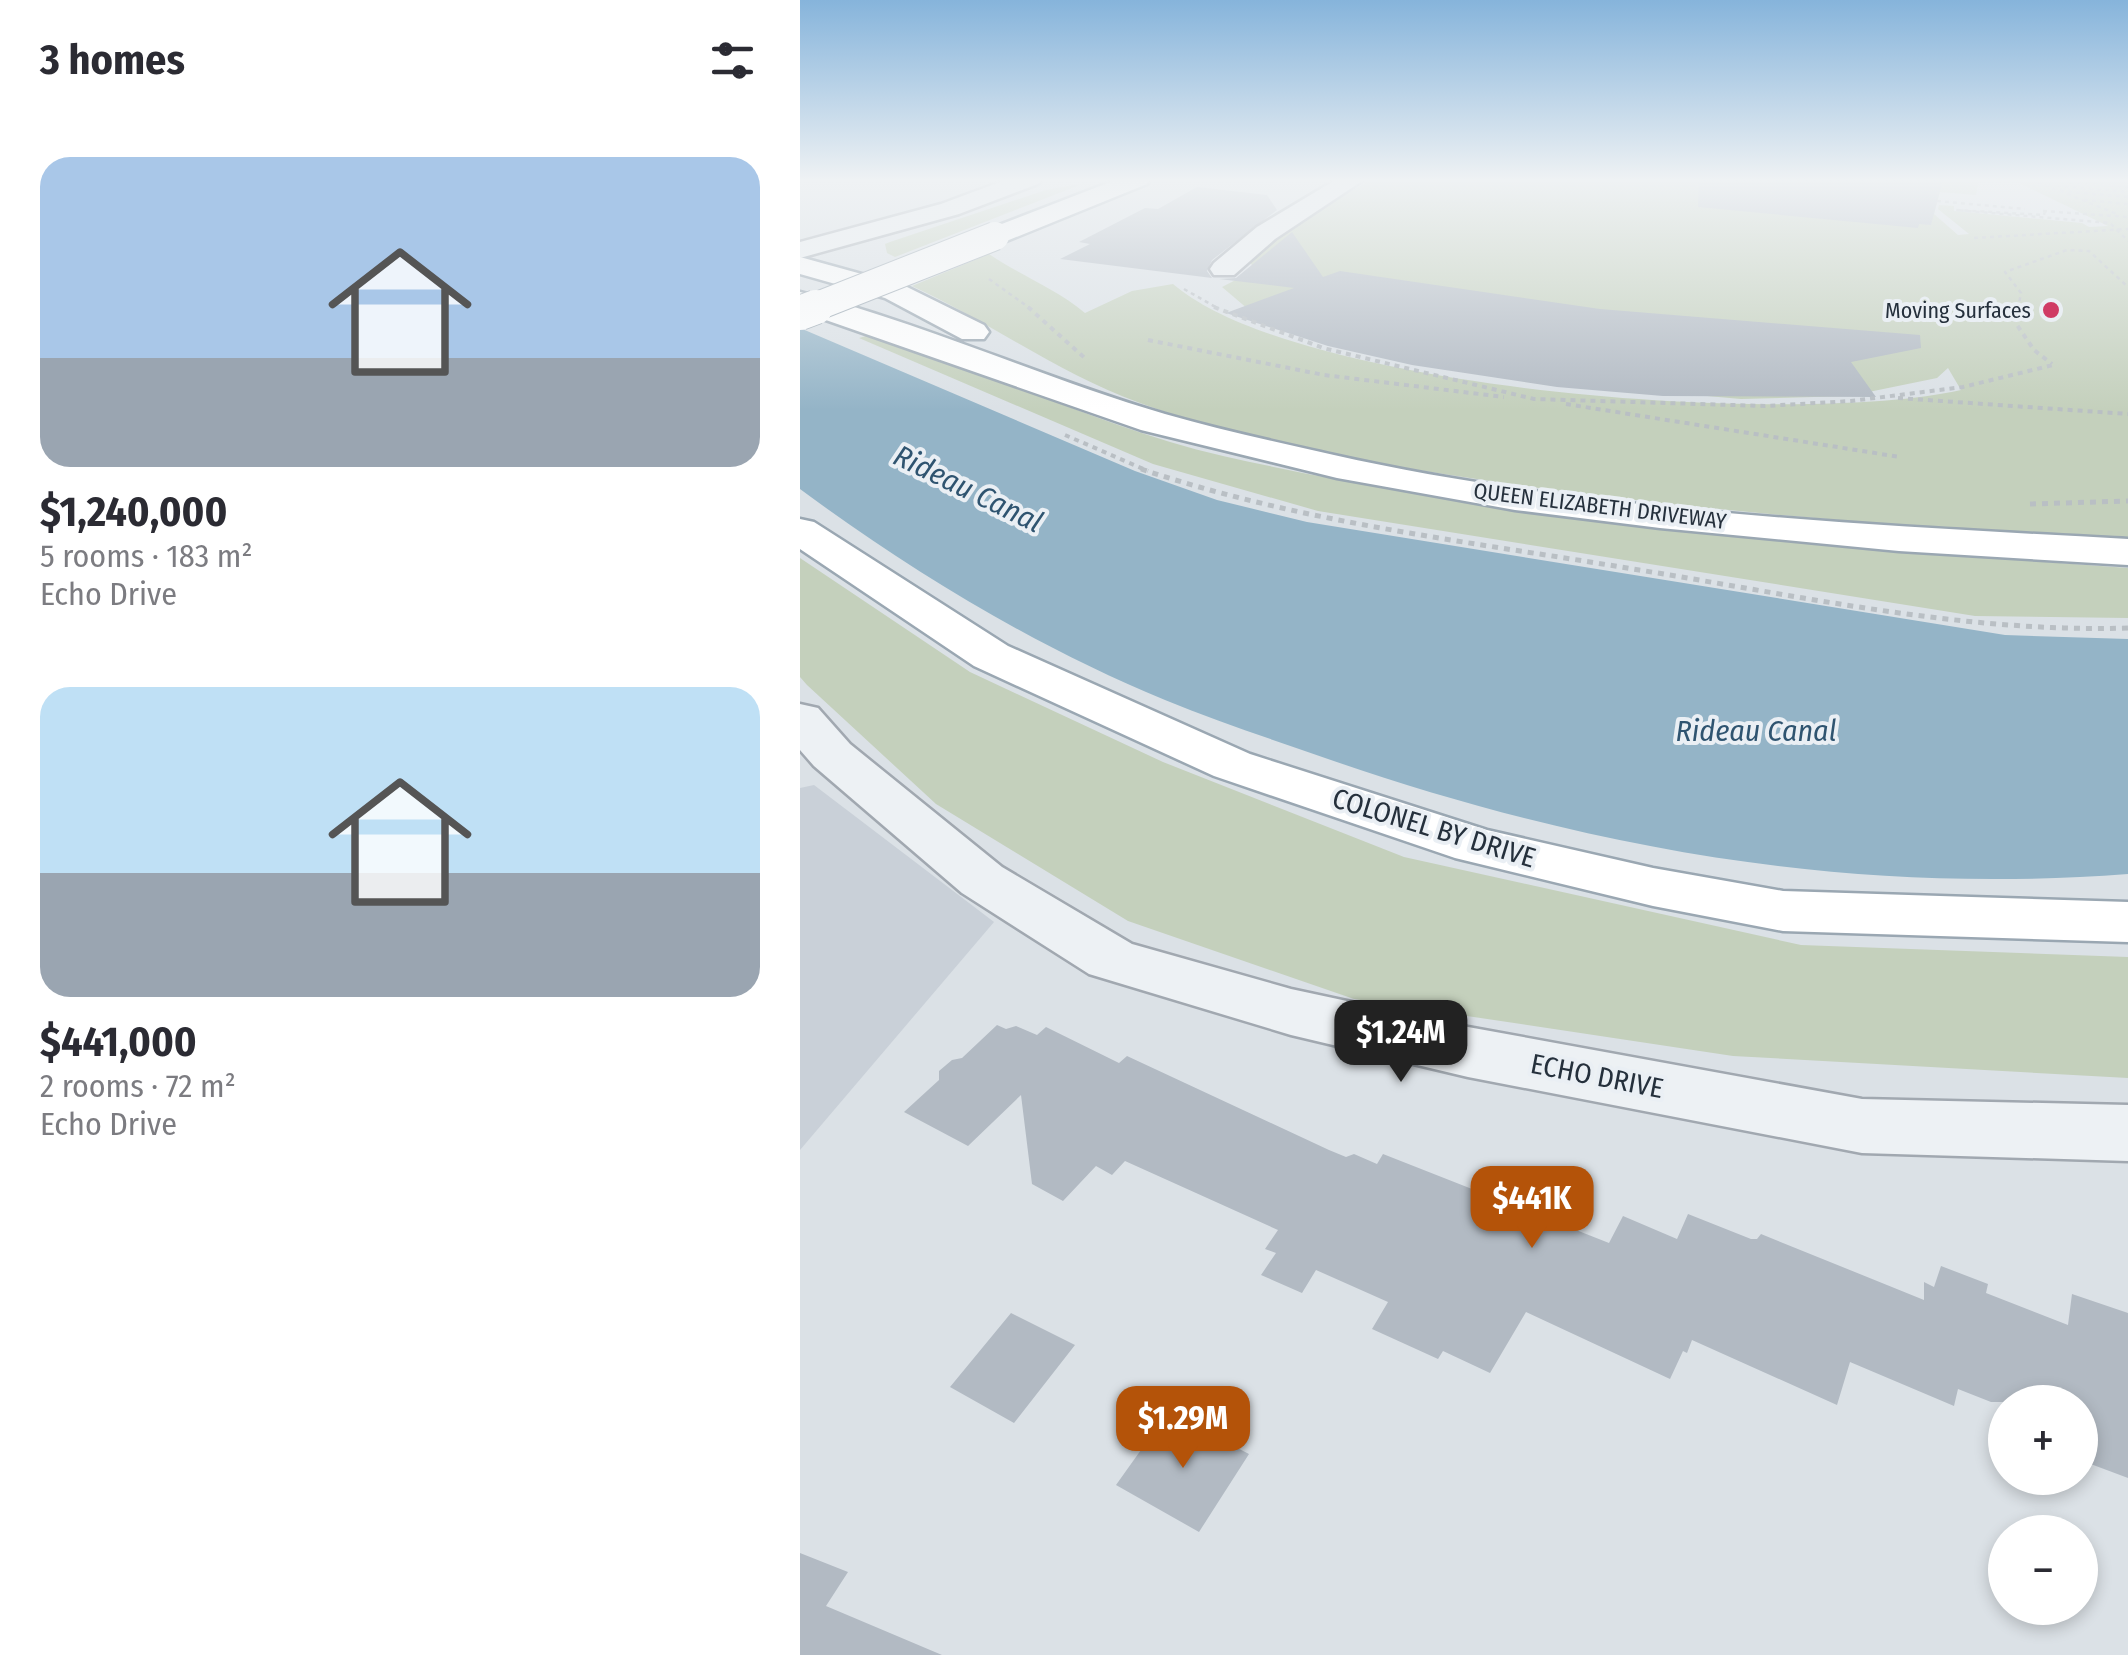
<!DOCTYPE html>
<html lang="en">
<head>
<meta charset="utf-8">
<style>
	:root { --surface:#fff; --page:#f7f7f7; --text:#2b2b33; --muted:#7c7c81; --accent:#b45309 }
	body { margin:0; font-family:"Fira Sans Condensed",sans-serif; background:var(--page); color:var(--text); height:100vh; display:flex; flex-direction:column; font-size:38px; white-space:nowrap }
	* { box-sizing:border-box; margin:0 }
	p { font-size:32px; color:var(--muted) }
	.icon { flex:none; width:55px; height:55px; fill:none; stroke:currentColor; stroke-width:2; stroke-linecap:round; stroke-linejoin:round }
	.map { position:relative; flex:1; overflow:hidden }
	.panel { display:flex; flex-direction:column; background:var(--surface); width:800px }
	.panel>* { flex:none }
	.tools { position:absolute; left:1188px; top:1385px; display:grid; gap:20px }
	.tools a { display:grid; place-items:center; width:110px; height:110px; border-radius:50%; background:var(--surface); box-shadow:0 5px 15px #0003; font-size:50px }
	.price { position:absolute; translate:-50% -85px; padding:0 22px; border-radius:20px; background:var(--accent); color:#fff; font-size:32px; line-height:65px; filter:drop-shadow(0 2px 5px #0008) }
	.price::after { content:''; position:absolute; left:50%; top:60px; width:30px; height:22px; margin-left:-15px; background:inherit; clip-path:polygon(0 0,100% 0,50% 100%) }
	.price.current { background:#222; color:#fff }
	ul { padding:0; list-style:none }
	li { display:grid; align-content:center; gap:20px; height:530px; padding:0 40px }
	li span { display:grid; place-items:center; height:310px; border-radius:30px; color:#555 }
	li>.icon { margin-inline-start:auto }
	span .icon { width:180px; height:180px; fill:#fffc; stroke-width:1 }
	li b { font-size:42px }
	h2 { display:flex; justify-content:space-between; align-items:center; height:120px; padding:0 40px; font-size:42px }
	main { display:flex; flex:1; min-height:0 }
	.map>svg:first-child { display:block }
	.built { fill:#c9d0d8 }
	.green { fill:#c4d0bc }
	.water { fill:#94b4c7 }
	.building { fill:#b2bac3 }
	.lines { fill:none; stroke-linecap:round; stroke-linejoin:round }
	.minor-casing { stroke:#a1a8b0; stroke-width:5 }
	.major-casing { stroke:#9aa7b2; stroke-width:5 }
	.path-far2 { stroke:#b9bfc4; stroke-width:2.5; stroke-dasharray:4 4; stroke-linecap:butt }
	.path-far1 { stroke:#b9bfc4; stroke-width:4; stroke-dasharray:5 5; stroke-linecap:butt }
	.path { stroke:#b9bfc4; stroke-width:5; stroke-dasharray:6 6; stroke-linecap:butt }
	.minor { fill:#edf1f4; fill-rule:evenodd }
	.major { fill:#fff; fill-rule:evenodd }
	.major-bridge-far1-casing { stroke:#9aa7b2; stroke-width:30; stroke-linecap:butt }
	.major-bridge-casing { stroke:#9aa7b2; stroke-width:36; stroke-linecap:butt }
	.major-bridge-far1 { stroke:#fff; stroke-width:28 }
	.major-bridge { stroke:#fff; stroke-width:34 }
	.poi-dot { fill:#d03b65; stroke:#eaeff4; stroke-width:4 }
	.labels { text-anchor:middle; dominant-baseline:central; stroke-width:8; stroke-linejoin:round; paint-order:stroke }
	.far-poi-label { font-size:22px; fill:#25303c; stroke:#eaeff4; text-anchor:end }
	.far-street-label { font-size:22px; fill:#25303c; stroke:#eaeff4 }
	.street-label { font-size:28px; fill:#25303c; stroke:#eaeff4 }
	.water-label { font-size:30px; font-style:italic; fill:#2f5470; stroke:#eaeff4 }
</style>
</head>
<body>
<main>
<section class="panel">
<h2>3 homes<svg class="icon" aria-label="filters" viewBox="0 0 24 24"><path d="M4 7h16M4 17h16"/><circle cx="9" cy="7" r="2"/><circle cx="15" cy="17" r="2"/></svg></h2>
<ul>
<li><span style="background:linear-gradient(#a9c7e8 65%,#9aa5b1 0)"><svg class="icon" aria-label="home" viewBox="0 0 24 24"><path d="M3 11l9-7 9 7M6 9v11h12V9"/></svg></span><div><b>$1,240,000</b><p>5 rooms · 183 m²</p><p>Echo Drive</p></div></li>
<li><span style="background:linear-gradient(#bfe0f5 60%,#9aa5b1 0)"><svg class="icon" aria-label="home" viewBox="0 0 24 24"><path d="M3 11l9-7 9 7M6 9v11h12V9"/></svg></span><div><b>$441,000</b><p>2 rooms · 72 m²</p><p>Echo Drive</p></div></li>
</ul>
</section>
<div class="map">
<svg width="1328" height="1655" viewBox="0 0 1328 1655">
	<rect width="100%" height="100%" fill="#dbe1e6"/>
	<!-- built -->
	<path class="built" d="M 14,785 L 194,922 L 0,1150 L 0,788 Z"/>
	<!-- green -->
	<path class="green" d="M 573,179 L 1179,179 L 1176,195 L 1140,192 L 1134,214 L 1158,235 L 1169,234 L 1138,209 L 1139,205 L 1154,206 L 1154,211 L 1282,223 L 1289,227 L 1308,226 L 1211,179 L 1328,179 L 1328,539 C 1120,528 916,513 710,484 C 586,466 458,446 340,403 C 259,374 190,322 112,286 L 189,254 C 221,276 255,288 285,313 L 332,291 L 373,284 C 499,392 999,427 1161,390 L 1148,368 L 1137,378 L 1049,396 L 941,399 L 771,384 L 455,315 L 422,287 L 455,270 L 448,259 L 512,212 Z
		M 285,183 L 95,257 L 87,253 L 85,244 L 90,242 L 246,190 Z
		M 66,336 C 188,368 300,428 423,456 C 721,523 1024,546 1328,568 L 1328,618 L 1175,616 L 518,511 L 353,464 L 59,338 Z
		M 0,558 L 170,672 L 363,762 L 604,857 L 1001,945 L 1328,957 L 1328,1078 L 933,1056 L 554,999 L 328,921 L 136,804 L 7,685 L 0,677 Z"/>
	<!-- water -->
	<path class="water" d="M 0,328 L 335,471 L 417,500 L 507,522 L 1205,635 L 1328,639 L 1328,874 C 1050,895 791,850 528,759 C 474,740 418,722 365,700 C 236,647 112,572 0,489 Z"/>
	<!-- building -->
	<path class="building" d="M 899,179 L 1143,179 L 1131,225 L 1119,224 L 1118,228 L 898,207 Z
		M 397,187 L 467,195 L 477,210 L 412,260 L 407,271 L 412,278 L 260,259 L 290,244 L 279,242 L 345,208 L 358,209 Z
		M 492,232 L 523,277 L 540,271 L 800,309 L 1120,335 L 1121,348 L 1051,362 L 1076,397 L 863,396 L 757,387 L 612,365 L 528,346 L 426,313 L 494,288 L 419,279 L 436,278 Z
		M 197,1025 L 206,1029 L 216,1026 L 237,1035 L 246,1027 L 319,1063 L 327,1056 L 529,1150 L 546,1157 L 554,1154 L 577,1164 L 583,1154 L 809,1243 L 823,1216 L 877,1239 L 888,1214 L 951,1239 L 957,1239 L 961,1234 L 1124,1300 L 1124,1282 L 1134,1287 L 1141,1266 L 1188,1284 L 1186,1293 L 1268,1325 L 1272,1294 L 1328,1313 L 1328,1478 L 1280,1460 L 1280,1402 L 1191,1402 L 1158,1389 L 1154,1406 L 1050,1362 L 1037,1405 L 892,1340 L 887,1353 L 883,1351 L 870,1379 L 726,1312 L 690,1373 L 643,1351 L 638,1359 L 572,1329 L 588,1302 L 516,1270 L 502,1293 L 461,1275 L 476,1253 L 465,1249 L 478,1230 L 325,1161 L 312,1175 L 296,1166 L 263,1201 L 232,1184 L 221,1095 L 168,1146 L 104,1112 L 139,1080 L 139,1071 L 152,1060 L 162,1058 Z
		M 211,1313 L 275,1345 L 214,1423 L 150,1387 Z
		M 368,1412 L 449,1454 L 399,1532 L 316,1485 Z
		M 0,1553 L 48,1572 L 26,1606 L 142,1655 L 0,1655 Z"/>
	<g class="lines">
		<defs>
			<path id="minor" d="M 208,179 L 242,179 L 238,184 L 159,214 L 0,258 L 0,242 L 141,204 Z
				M 537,179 L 565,179 L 475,239 L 434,275 L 414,275 L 410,269 L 414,263 L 457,227 Z
				M 0,704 L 18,708 L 50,744 L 202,867 L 332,944 L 491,989 L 668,1027 L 1062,1099 L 1328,1105 L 1328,1161 L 1062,1153 L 668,1077 L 491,1035 L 289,974 L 162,893 L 14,766 L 0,750 Z"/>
			<path id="major" d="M 318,179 L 351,179 L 347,184 L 204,242 L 195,244 L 182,236 L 186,230 Z
				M 0,257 L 105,286 L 184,325 L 189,332 L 184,339 L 162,339 L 85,298 L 0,274 Z
				M 0,292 C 124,323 242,378 365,414 C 420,430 477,442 534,455 C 789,512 1067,525 1328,539 L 1328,565 L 1099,551 L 860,528 L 715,510 L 537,478 L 341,430 L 0,311 Z
				M 0,519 L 14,522 L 208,646 L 450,754 L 687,830 L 853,868 L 983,891 L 1328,902 L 1328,942 L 983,931 L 853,906 L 655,858 L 414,776 L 174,666 L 0,549 Z"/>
		</defs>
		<!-- minor casing -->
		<use href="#minor" class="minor-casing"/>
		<!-- major casing -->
		<use href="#major" class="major-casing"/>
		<!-- path-far2 -->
		<path class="path-far2" d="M 464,179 L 484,181
			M 1230,179 L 1317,214
			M 1237,180 L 1328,187
			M 1249,185 L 1328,192
			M 1260,191 L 1328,197
			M 1284,200 L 1328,204
			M 1137,201 L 1225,209
			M 1243,211 L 1328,217
			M 1245,211 L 1244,215 L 1156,210 L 1310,223 L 1328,241
			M 1174,238 L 1328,229
			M 189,279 L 231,309
			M 384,289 L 419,309
			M 1218,309 L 1221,293 L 1205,272 L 1267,250 L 1289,251 L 1328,287"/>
		<!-- path-far1 -->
		<path class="path-far1" d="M 228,307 L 287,360
			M 414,307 L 523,348 L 734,399 L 965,406 L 1051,401 L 1163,387 L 1253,365
			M 1218,307 L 1215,322 L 1234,350 L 1252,364
			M 348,340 L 524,375 L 704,397
			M 1098,398 L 1328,414
			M 766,404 L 1100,457
			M 265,435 L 348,471"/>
		<!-- path -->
		<path class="path" d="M 341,469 C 501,523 673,542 839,570 C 1001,596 1164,633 1328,628
			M 1230,504 L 1328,501"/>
		<!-- minor -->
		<use href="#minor" class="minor"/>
		<!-- major -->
		<use href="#major" class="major"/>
		<defs>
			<path id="major-bridge-far1" d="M 10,309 L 195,236"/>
			<path id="major-bridge" d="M 0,313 L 16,307"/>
		</defs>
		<!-- major-bridge-far1 casing -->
		<use href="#major-bridge-far1" class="major-bridge-far1-casing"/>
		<!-- major-bridge casing -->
		<use href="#major-bridge" class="major-bridge-casing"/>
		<!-- major-bridge-far1 -->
		<use href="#major-bridge-far1" class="major-bridge-far1"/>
		<!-- major-bridge -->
		<use href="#major-bridge" class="major-bridge"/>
	</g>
	<!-- sky -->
	<linearGradient id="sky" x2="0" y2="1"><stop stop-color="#86b4db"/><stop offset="0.44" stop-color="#eff2f4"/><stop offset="1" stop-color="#eff2f4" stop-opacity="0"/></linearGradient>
	<rect width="1328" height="410" fill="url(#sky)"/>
	<!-- markers -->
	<circle class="poi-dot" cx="1251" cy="310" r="10"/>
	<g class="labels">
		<!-- far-poi labels -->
		<g class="far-poi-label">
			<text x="1231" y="310">Moving Surfaces</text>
		</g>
		<!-- far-street labels -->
		<g class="far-street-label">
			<text transform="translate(800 506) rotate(7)">QUEEN ELIZABETH DRIVEWAY</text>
		</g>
		<!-- street labels -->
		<g class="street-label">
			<text transform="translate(634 828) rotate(17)">COLONEL BY DRIVE</text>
			<text transform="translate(797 1076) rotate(11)">ECHO DRIVE</text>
		</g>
		<!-- water labels -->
		<g class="water-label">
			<text transform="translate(168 489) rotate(26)">Rideau Canal</text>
			<text x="956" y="731">Rideau Canal</text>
		</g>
	</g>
</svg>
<div class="tools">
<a>+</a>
<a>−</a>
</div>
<b class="price current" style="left:601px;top:1085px">$1.24M</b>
<b class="price" style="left:732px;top:1251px">$441K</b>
<b class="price" style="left:383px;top:1471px">$1.29M</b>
</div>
</main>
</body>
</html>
